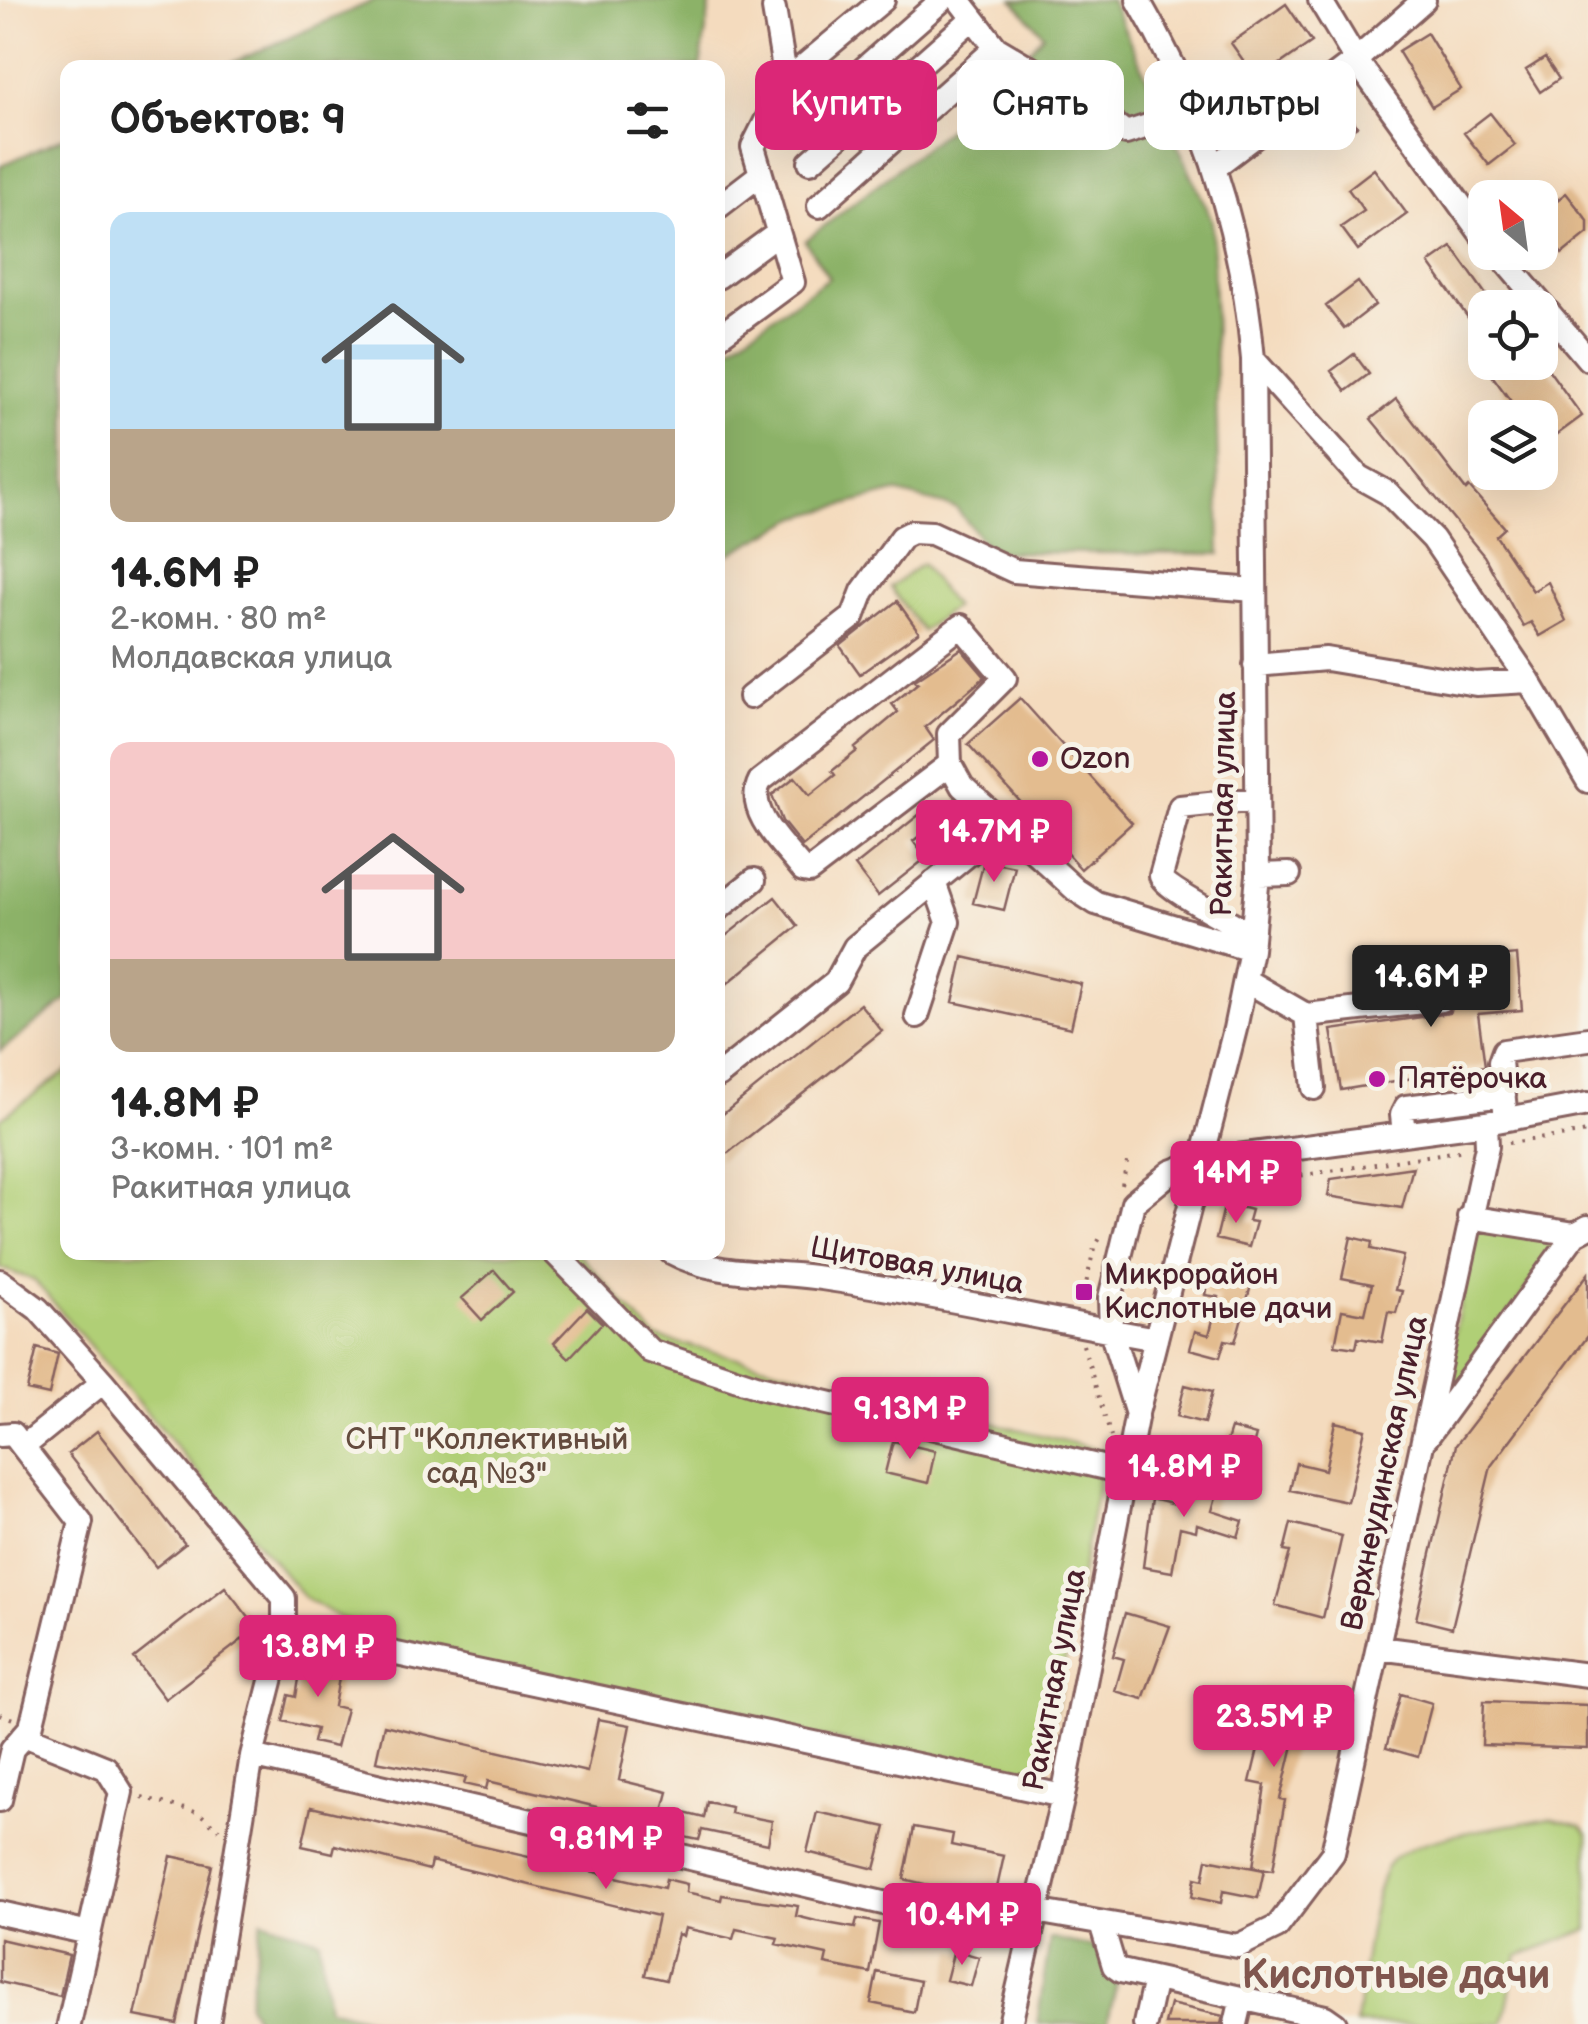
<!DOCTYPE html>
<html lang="ru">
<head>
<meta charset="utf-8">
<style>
	:root { --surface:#fff; --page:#f2f2f2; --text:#222; --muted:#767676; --accent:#db2777 }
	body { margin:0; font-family:"Balsamiq Sans",sans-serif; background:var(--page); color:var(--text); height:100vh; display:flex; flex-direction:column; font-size:38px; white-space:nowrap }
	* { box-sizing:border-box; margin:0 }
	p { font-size:32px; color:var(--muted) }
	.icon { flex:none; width:55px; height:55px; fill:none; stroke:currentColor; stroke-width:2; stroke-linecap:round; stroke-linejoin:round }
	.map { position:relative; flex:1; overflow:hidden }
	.details { position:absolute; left:60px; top:60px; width:665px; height:1200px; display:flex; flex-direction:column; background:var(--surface); border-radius:20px; box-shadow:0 10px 40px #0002 }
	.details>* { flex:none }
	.hud { position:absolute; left:755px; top:60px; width:682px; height:90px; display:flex; gap:20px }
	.needle { width:65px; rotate:331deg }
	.buttons { position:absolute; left:1468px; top:180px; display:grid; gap:20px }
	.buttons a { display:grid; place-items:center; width:90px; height:90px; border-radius:20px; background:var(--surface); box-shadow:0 10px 40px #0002; font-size:50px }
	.price { position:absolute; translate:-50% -85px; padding:0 22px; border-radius:10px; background:var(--accent); color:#fff; font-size:32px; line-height:65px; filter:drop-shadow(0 2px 5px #0008) }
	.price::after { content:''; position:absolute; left:50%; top:60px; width:30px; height:22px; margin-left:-15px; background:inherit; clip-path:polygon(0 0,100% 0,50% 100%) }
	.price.on { background:#222; color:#fff }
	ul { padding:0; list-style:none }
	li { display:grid; align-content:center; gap:20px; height:530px; padding:0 50px }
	li span { display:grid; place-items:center; height:310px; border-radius:20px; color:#555 }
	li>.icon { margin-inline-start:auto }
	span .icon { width:180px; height:180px; fill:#fffc; stroke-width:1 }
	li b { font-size:42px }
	h2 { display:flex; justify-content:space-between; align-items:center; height:120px; padding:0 50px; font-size:42px }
	.tag { padding:0 35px; border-radius:20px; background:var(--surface); box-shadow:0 10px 40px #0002; font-size:35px; line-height:90px }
	.tag.on { background:var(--accent); color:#fff }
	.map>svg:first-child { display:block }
	.green { fill:#b0cf76; stroke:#7d7750; stroke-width:2.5 }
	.forest { fill:#8cb267; stroke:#6b6849; stroke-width:2.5 }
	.building { fill:#e3bc8f }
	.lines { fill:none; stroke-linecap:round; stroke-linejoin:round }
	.minor-casing { stroke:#86615e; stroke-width:28 }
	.path { stroke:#86615e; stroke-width:4; stroke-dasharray:2.5 8; stroke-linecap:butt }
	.minor { stroke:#fff; stroke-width:22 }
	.poi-dot { fill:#b5179e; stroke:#f7f3e8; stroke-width:4 }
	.labels { text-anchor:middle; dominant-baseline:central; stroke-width:10; stroke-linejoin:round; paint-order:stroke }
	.poi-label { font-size:30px; fill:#4a1f2b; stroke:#f7f3e8; text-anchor:start }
	.street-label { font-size:30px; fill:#4a1f2b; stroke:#f7f3e8 }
	.park-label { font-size:30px; fill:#644b3e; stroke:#f7f3e8 }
	.district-label { font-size:40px; font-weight:bold; fill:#80564e; stroke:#f7f3e8 }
</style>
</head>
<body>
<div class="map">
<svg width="1588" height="2024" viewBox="0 0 1588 2024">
	<rect width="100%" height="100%" fill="#f7f3e8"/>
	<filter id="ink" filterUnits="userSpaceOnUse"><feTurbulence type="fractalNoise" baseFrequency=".01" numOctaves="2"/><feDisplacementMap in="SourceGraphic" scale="20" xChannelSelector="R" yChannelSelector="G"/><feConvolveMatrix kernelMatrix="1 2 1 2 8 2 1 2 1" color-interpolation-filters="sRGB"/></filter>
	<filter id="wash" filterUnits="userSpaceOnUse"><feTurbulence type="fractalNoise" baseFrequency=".0048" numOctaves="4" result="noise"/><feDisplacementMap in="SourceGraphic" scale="40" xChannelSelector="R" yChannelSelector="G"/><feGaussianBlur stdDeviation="2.25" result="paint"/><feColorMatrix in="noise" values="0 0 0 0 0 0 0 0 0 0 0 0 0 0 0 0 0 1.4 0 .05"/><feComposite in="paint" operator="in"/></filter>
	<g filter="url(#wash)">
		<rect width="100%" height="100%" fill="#f4dbbe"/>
		<!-- green -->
		<path class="green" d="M 922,564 L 954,607 L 922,631 L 890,587 Z
			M 67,1071 L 68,1252 L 578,1253 L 655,1337 L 1104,1451 L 1042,1784 L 389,1646 L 304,1597 L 34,1280 L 0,1268 L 0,1119 Z
			M 1477,1226 L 1563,1238 L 1437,1415 Z
			M 1550,1818 L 1581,1826 L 1588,1833 L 1588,1930 L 1518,1956 L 1503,2024 L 1356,2024 C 1361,1991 1371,1878 1393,1859 C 1424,1833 1509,1827 1550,1818 Z"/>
		<!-- forest -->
		<path class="forest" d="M 375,0 L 711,0 L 700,67 L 223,67 Z
			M 1013,0 L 1111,0 L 1212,220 L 1220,554 L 991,552 L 956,508 L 895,492 L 799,517 L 718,560 L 718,355 L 829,278 L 805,241 L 998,90 L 1043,34 Z
			M 67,136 L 67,1000 L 0,1051 L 0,166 Z
			M 262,1920 L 319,1939 L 328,2008 L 389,2024 L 259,2024 L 248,2004 Z
			M 1050,1938 L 1124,1953 L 1107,2024 L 1037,2024 Z"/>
		<g id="blocks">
			<!-- building -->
			<path class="building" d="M 1286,4 L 1312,42 L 1257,80 L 1231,43 Z
				M 1427,33 L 1461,89 L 1432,107 L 1398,51 Z
				M 1545,58 L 1559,79 L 1540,92 L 1526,70 Z
				M 1343,92 L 1351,105 L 1346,109 L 1357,126 L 1330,142 L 1311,113 Z
				M 1490,113 L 1515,145 L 1489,165 L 1464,133 Z
				M 1374,169 L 1407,214 L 1358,250 L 1341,227 L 1364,211 L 1348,189 Z
				M 1566,193 L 1588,221 L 1588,233 L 1562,254 L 1540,226 L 1540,214 Z
				M 1452,247 L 1492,303 L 1469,319 L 1429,263 Z
				M 1358,282 L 1375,305 L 1344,329 L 1326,306 Z
				M 1354,354 L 1369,374 L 1346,391 L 1331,371 Z
				M 1507,362 L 1543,362 L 1582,416 L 1540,447 L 1540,418 L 1523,418 L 1491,374 Z
				M 1396,399 L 1466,490 L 1469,487 L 1505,528 L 1496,536 L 1533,591 L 1548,582 L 1566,621 L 1540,636 L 1531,622 L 1523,626 L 1484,556 L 1371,419 Z
				M 897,601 L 919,632 L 860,674 L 840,646 Z
				M 961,649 L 985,677 L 925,727 L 934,740 L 802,846 L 782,821 L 772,795 L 795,777 L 810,795 L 835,775 L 832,771 L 857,751 L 855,748 L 898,712 L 892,704 L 918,683 L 915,680 Z
				M 1020,698 L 1132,823 L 1081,869 L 968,744 Z
				M 925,810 L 936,823 L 913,841 L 926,858 L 878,896 L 855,866 Z
				M 984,861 L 1015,867 L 1004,910 L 973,903 Z
				M 775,897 L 798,926 L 718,991 L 718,942 Z
				M 1517,955 L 1522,1010 L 1478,1014 L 1485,1066 L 1341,1090 L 1331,1030 L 1449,1013 L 1456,999 L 1450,961 Z
				M 963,957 L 1081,984 L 1071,1028 L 953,1002 Z
				M 860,1004 L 882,1031 L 718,1161 L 718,1118 Z
				M 1413,1167 L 1402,1208 L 1328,1196 L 1331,1179 Z
				M 1225,1203 L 1251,1210 L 1248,1221 L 1256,1222 L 1249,1247 L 1216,1239 Z
				M 1351,1237 L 1372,1242 L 1371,1249 L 1403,1256 L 1395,1290 L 1402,1291 L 1396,1313 L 1388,1312 L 1382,1342 L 1358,1338 L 1356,1348 L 1335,1345 L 1342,1310 L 1365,1314 L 1372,1284 L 1342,1278 Z
				M 494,1270 L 513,1292 L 482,1320 L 462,1298 Z
				M 1209,1274 L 1252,1282 L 1235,1342 L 1225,1340 L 1220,1357 L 1190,1349 L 1195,1331 L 1209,1335 L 1219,1297 L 1205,1295 Z
				M 1588,1274 L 1588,1336 L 1491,1466 L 1452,1628 L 1416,1619 L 1456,1445 Z
				M 587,1308 L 602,1323 L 569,1358 L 554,1343 Z
				M 37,1348 L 58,1354 L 49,1395 L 27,1390 Z
				M 1185,1385 L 1212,1392 L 1204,1423 L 1177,1416 Z
				M 1335,1422 L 1365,1429 L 1348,1502 L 1290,1490 L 1296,1463 L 1325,1470 Z
				M 1231,1428 L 1256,1435 L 1249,1461 L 1223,1454 Z
				M 97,1431 L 185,1544 L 156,1567 L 68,1454 Z
				M 893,1441 L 935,1451 L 928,1483 L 885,1473 Z
				M 1189,1470 L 1221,1479 L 1212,1511 L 1243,1521 L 1238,1537 L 1197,1524 L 1196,1531 L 1180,1527 L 1172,1572 L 1143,1567 L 1152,1498 L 1179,1505 Z
				M 1291,1523 L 1342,1536 L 1323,1618 L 1275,1605 L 1290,1552 L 1284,1551 Z
				M 225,1587 L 257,1628 L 165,1699 L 134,1658 Z
				M 1125,1613 L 1170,1626 L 1143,1699 L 1115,1691 L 1124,1659 L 1113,1656 Z
				M 303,1655 L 342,1661 L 334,1706 L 346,1709 L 336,1747 L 313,1742 L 316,1729 L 283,1721 L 289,1695 L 296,1697 Z
				M 1266,1691 L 1304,1700 L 1280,1799 L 1285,1800 L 1273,1870 L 1253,1867 L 1265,1785 L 1250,1782 L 1265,1720 L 1259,1719 Z
				M 1401,1694 L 1432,1703 L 1418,1757 L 1386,1748 Z
				M 1484,1701 L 1588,1705 L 1588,1749 L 1482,1745 Z
				M 598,1719 L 630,1725 L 619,1780 L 668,1792 L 660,1822 L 488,1781 L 486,1789 L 464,1784 L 466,1778 L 376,1761 L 384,1725 L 587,1772 Z
				M 707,1802 L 731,1807 L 730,1813 L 772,1821 L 768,1844 L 702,1830 L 699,1840 L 679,1836 L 684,1813 L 704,1818 Z
				M 311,1807 L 664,1888 L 666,1879 L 687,1884 L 686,1892 L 721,1900 L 722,1895 L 798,1906 L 796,1916 L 816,1921 L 855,1928 L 857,1919 L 879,1923 L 870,1973 L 825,1964 L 827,1955 L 776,1944 L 778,1938 L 736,1929 L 733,1939 L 685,1928 L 683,1936 L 678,1934 L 666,1980 L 645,1975 L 658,1916 L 431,1861 L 429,1870 L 335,1845 L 333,1853 L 302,1846 Z
				M 817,1812 L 886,1827 L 875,1869 L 807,1852 Z
				M 914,1827 L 953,1834 L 951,1845 L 1004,1856 L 994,1901 L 904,1879 Z
				M 171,1856 L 212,1865 L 177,2024 L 135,2016 Z
				M 1207,1859 L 1264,1870 L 1258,1898 L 1223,1891 L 1221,1903 L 1192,1897 L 1195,1878 L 1203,1880 Z
				M 0,1939 L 69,1955 L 60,1996 L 0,1982 Z
				M 954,1950 L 979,1957 L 971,1986 L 946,1980 Z
				M 877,1972 L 920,1981 L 914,2012 L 871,2003 Z
				M 1170,2004 L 1223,2016 L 1221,2024 L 1165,2024 Z"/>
		</g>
	</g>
	<g filter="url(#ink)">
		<use href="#blocks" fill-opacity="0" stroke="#86615e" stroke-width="2.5"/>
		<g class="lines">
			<defs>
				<path id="minor" d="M 959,0 L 996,48 L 1076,95 L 1126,133 L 1195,111
					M 1320,0 L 1356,60 L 1485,239
					M 786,81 L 883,0
					M 802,123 L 942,0
					M 810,162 L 973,18
					M 1216,166 L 1356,60 L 1424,0
					M 819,206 L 996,48
					M 718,207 L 761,174
					M 1497,252 L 1588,359
					M 718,277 L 778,233
					M 718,337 L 793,282 L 753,147 L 786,81 L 774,9
					M 1253,359 L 1359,477 L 1388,493 L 1433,539 L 1529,681 L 1588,781
					M 1255,665 L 1326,659 L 1476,684 L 1529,681
					M 750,697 L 853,617 L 863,591 L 902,537 L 912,532 L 932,533 L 1014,571 L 1255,590
					M 950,764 L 809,871 L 803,870 C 786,848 744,812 760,781 L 961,626 L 1005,678 L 949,734 L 950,764 L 962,786 L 1076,890 L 1096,903 L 1251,950
					M 1258,875 L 1289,874
					M 718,909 L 754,880
					M 1252,935 C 1235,924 1165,889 1161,876 L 1180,807 L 1257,799
					M 1245,980 L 1306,1015 L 1441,1000
					M 1306,1015 L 1314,1088
					M 917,1016 L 948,922 L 934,882
					M 718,1076 L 836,982 L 855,947 L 1003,826
					M 1506,1119 L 1500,1062 L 1504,1051 L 1588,1039
					M 1404,1134 L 1402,1115 L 1406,1107 L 1504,1095
					M 1469,1217 L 1575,1234
					M 554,1252 L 650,1351 L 759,1387 L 1127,1473
					M 671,1252 C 717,1277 764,1270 814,1277 C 928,1293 1042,1319 1156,1339
					M 0,1281 L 38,1309 L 103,1382 L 284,1598 L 284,1630 L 252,1756 L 208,2024
					M 1136,1411 L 1111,1331 L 1110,1298 L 1133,1203 L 1171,1172 L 1200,1161 L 1486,1123 L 1588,1104
					M 0,1435 L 13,1434 L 23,1447 L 103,1382
					M 1427,1437 L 1575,1234 L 1588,1227
					M 284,1630 L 1063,1796
					M 1379,1648 L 1588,1675
					M 24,1735 L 106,1768 L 121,1792 L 69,2024
					M 252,1756 L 1029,1937
					M 0,1800 L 12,1749 L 31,1727 L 81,1522 L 23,1447
					M 1035,1911 L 1238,1946 L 1277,1927 L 1333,1853 L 1487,1146 L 1486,1123
					M 0,1913 L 89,1933
					M 1101,1923 L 1114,1966 L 1121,1971 L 1325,2017 L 1335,2024
					M 1010,2024 L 1063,1796 L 1137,1413 L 1235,1029 L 1251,950 L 1258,875 L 1253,359 C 1242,232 1203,111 1138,0
					M 1145,2024 L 1155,1979
					M 1236,2024 L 1242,1998"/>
			</defs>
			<!-- minor casing -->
			<use href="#minor" class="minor-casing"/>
			<!-- path -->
			<path class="path" d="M 1509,1143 L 1588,1132
				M 1122,1185 L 1128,1158
				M 1212,1203 L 1247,1184 L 1465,1150
				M 1082,1302 L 1094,1248 L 1102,1235
				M 1083,1345 L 1111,1437
				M 0,1714 L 13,1719
				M 142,1797 L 199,1813 L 219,1830"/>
			<!-- minor -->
			<use href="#minor" class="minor"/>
		</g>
	</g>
	<!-- markers -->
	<g class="poi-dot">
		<circle cx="1040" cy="759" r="10"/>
		<circle cx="1377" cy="1079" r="10"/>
		<rect x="1074" y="1282" width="20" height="20" rx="5"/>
	</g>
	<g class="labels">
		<!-- poi labels -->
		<g class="poi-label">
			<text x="1060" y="759">Ozon</text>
			<text x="1397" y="1079">Пятёрочка</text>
			<text x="1104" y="1275">Микрорайон<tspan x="1104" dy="34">Кислотные дачи</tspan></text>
		</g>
		<!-- street labels -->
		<g class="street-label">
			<text transform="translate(1224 804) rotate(-89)">Ракитная улица</text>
			<text transform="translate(917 1266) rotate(10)">Щитовая улица</text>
			<text transform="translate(1385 1473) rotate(-78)">Верхнеудинская улица</text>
			<text transform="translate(1055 1680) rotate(-79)">Ракитная улица</text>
		</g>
		<!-- park labels -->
		<g class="park-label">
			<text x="487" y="1440">СНТ "Коллективный<tspan x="487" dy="34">сад №3"</tspan></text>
		</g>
		<!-- district labels -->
		<g class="district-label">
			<text x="1396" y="1976">Кислотные дачи</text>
		</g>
	</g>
</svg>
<div class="buttons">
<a><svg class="needle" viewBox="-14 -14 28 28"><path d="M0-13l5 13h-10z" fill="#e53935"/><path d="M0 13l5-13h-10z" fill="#767676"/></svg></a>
<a><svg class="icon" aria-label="locate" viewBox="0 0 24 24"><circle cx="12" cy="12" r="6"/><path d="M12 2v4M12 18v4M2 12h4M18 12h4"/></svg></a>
<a><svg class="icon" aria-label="layers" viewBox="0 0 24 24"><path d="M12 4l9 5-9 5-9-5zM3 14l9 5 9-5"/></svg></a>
</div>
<b class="price" style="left:994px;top:885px">14.7M ₽</b>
<b class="price on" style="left:1431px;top:1030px">14.6M ₽</b>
<b class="price" style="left:1236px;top:1226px">14M ₽</b>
<b class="price" style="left:910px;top:1462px">9.13M ₽</b>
<b class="price" style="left:1184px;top:1520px">14.8M ₽</b>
<b class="price" style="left:318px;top:1700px">13.8M ₽</b>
<b class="price" style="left:1274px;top:1770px">23.5M ₽</b>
<b class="price" style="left:606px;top:1892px">9.81M ₽</b>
<b class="price" style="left:962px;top:1968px">10.4M ₽</b>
<div class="hud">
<a class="tag on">Купить</a>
<a class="tag">Снять</a>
<a class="tag">Фильтры</a>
</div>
<section class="details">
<h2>Объектов: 9<svg class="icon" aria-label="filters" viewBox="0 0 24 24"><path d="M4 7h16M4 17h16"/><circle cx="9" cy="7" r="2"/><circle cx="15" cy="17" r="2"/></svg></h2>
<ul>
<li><span style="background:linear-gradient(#bfe0f5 70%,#b9a48a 0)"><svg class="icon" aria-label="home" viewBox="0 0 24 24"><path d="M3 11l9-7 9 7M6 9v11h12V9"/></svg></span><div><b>14.6M ₽</b><p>2-комн. · 80 m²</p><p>Молдавская улица</p></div></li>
<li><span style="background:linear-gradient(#f6c9c9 70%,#b9a48a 0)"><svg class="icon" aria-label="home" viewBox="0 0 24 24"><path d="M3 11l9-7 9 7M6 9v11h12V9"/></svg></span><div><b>14.8M ₽</b><p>3-комн. · 101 m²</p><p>Ракитная улица</p></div></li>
</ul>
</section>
</div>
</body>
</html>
